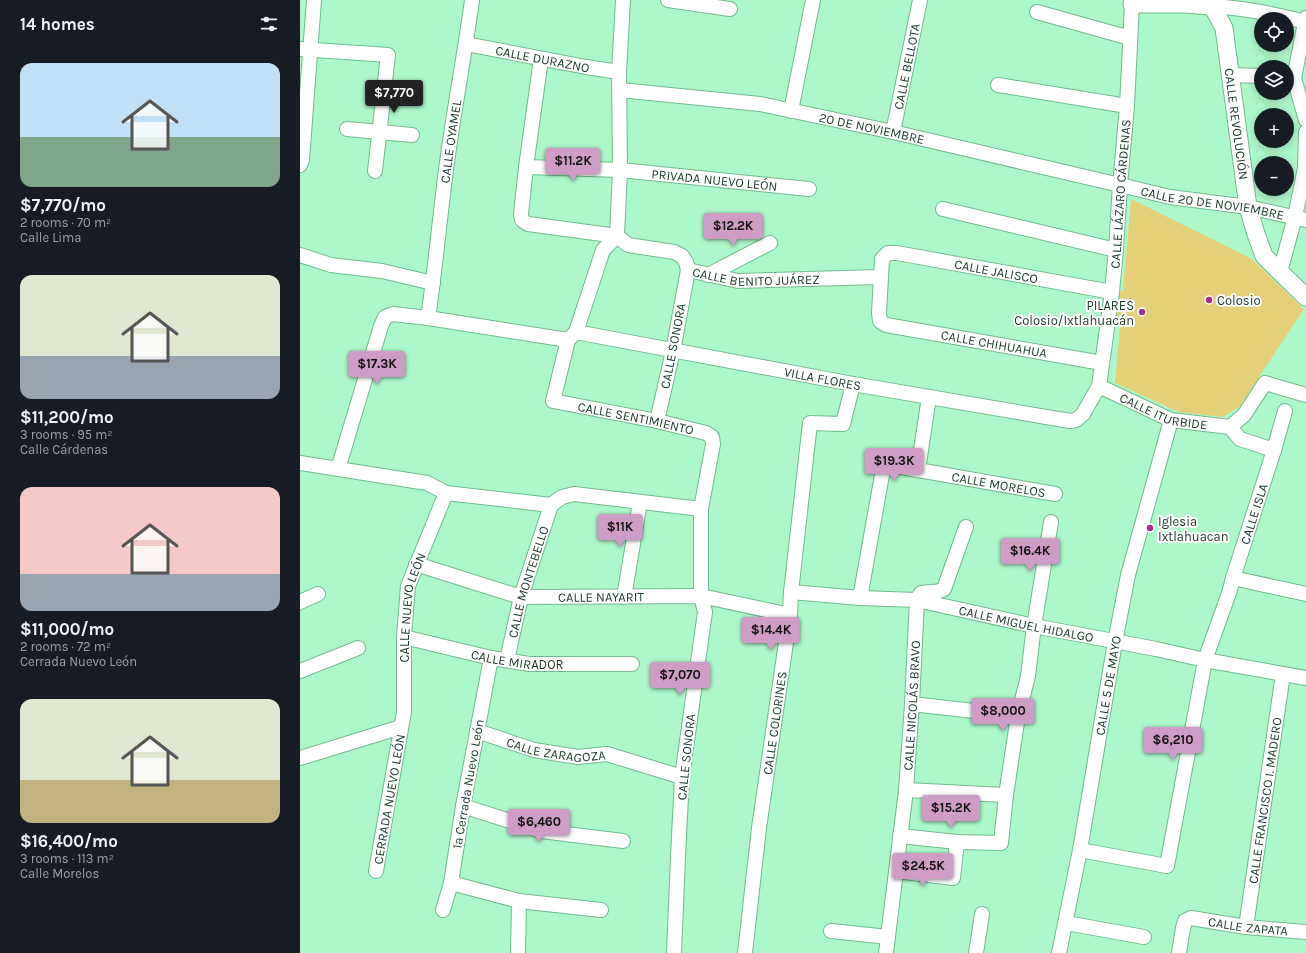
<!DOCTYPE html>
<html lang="en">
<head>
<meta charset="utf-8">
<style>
	:root { --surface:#171b24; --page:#242831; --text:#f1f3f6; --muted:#9ea1a6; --accent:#ce9cc6 }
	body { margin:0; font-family:Karla,sans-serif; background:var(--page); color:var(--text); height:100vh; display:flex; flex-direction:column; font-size:15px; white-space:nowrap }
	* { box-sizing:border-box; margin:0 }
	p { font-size:13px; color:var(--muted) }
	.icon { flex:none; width:22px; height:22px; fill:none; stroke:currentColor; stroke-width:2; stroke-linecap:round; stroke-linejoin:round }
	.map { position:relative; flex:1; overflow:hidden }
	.drawer { display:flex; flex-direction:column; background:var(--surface); width:300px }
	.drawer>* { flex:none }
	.controls { position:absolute; left:954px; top:12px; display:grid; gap:8px }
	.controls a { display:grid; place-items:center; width:40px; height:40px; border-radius:50%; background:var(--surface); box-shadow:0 2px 10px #0003; font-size:20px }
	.price { position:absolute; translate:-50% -34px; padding:0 9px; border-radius:4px; background:var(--accent); color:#111; font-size:13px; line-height:26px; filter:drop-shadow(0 1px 2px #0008) }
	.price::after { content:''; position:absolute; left:50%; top:24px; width:12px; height:9px; margin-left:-6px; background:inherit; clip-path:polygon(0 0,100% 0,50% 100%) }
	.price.active { background:#222; color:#fff }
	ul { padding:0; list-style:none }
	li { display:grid; align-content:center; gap:8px; height:212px; padding:0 20px }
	li span { display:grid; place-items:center; height:124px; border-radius:12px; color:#555 }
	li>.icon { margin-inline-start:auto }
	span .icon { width:72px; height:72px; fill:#fffc; stroke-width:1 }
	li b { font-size:17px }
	h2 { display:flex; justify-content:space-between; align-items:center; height:48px; padding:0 20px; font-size:17px }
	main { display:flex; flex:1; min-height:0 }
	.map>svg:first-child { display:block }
	.green { fill:#e5d078 }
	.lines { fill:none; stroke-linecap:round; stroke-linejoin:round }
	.minor-casing { stroke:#71ba8f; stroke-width:16 }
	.tertiary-casing { stroke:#71ba8f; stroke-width:19 }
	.minor { stroke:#fff; stroke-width:14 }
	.tertiary { stroke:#fff; stroke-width:17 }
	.poi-dot { fill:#a3318c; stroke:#fff; stroke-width:1.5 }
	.labels { text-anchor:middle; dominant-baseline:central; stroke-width:4; stroke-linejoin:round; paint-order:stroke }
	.street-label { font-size:13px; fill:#1b3a28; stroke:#fff }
	.poi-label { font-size:13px; fill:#1b3a28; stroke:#fff; text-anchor:start }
</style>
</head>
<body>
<main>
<section class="drawer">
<h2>14 homes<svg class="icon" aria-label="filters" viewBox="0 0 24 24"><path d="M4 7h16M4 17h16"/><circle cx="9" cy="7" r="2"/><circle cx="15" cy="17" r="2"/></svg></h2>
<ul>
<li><span style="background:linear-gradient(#bfe0f5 60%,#7fa58c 0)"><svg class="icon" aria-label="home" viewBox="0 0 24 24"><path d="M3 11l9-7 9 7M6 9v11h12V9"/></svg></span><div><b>$7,770/mo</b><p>2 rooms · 70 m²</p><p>Calle Lima</p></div></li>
<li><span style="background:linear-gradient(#dfe7d0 65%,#9aa5b1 0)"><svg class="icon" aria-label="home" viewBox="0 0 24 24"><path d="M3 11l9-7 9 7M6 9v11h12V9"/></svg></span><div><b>$11,200/mo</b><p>3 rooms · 95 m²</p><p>Calle Cárdenas</p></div></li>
<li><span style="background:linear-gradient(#f6c9c9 70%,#9aa5b1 0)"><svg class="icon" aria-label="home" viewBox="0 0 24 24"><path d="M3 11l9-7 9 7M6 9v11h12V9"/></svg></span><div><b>$11,000/mo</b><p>2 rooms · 72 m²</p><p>Cerrada Nuevo León</p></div></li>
<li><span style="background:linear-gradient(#dfe7d0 65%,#c2b280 0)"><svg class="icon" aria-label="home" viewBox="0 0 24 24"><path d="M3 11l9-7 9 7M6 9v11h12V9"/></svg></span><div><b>$16,400/mo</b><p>3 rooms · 113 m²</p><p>Calle Morelos</p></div></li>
</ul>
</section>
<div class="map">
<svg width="1006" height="953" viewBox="0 0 1006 953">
	<rect width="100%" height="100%" fill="#adf8ca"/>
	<!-- green -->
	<path class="green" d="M 831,199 L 952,259 L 1004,309 L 940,406 L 923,417 L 879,412 L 815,383 L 821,317 L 810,318 L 813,288 L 823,291 Z"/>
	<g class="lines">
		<defs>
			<g id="minor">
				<path id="s1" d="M 323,0 L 319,72 L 320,170 L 317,236 L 303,250 L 276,332 L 268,340 L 253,401 L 357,421 L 406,433 L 412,437 L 413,444 L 401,509 L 401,596 L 405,612 L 382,777 L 378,856 L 374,953"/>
				<path d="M 368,0 L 430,9"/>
				<path d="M 912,6 C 944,8 975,14 1006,22"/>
				<path d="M 737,12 L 830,38"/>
				<path d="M 1006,18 L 994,78 L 1006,120"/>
				<path id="s2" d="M 166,44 L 286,67 L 319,72"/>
				<path d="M 0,49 L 88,55 L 75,171"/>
				<path d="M 241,59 L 226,167 L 221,214 L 222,220 L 228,224 L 317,236 L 328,245 L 374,252 L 382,256 L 386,262 L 388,270 L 373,351 L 357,421"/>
				<path d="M 930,75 L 961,76"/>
				<path d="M 698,85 L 827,106"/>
				<path id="s3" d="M 320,90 L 460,104 L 593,132 L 820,185 L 870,197 L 948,207 L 1006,220"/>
				<path d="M 491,111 L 513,0"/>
				<path d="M 47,129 L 112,135"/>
				<path id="s4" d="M 593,132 L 620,0"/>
				<path d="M 0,165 L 2,160 L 14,0"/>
				<path id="s5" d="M 226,167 L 320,170 L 509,189"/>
				<path d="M 643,209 L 816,250"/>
				<path d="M 0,255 L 31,265 L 82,271 L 133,283"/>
				<path id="s6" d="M 388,270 L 438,281 L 580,277"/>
				<path d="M 980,272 L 995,217 L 1005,168 L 1006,132"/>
				<path d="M 408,275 L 470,243"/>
				<path id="s7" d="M 128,318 C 135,271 139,225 145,178 C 152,119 164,60 172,0"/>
				<path id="s8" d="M 276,332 L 553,384 L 770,421 L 776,420 L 783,414 L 799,386 L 812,292 L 816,250 L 820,185 L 827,106 L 832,4"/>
				<path id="s9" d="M 802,363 L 586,325 L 580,321 L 579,313 L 582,259 L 588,253 L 597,253 L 812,292"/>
				<path id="s10" d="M 799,386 L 871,420 L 930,427 L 940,439 L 974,450"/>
				<path d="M 930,427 L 944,415 L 965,383 L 1006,395"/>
				<path d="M 0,463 L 127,483 L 146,493 L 251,505 L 262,497 L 274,494 L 401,509"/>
				<path d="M 38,469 L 81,326 L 85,317 L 93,314 L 128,318 L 268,340"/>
				<path id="s11" d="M 618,470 L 755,494"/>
				<path id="s12" d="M 116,564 L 221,597 L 401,596 L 490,615"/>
				<path d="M 933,578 L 1006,594"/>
				<path id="s13" d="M 491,592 L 560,598 L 617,600 L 734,626 L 856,649 L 905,660 L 1006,678"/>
				<path d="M 324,597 L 340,502"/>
				<path d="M 560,598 L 582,475 L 586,468 L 595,466 L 618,470 L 629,397"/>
				<path d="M 0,602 L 18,594"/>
				<path id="s14" d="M 104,637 L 191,658 L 229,664 L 332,664"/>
				<path id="s15" d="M 207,660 L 221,597 L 251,505"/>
				<path d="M 0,671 L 58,648"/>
				<path d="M 612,704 L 718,716"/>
				<path id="s16" d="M 177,731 L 234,750 L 278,757 L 307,754 L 382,777"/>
				<path d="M 0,758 L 101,727"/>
				<path d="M 606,790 L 706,795"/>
				<path d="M 163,806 L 241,831 L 323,841"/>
				<path d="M 600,836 L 657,842 L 701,843 L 706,795 L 718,716 L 728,676 L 734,626 L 751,522"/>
				<path id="s17" d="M 780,850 L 867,866 L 905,660 L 929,593 L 933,578 L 974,450 L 985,411"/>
				<path id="s18" d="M 76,871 L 104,712 L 104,637 L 108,586 L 146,493"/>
				<path d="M 596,871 L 653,878 L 657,842"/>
				<path d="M 151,883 L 219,901 L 301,910"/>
				<path d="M 143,910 L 151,883 L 163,806 L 191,658"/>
				<path d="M 766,923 L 844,937"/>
				<path id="s19" d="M 946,927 L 983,674"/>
				<path d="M 531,931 L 588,937"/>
				<path d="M 218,953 L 219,901"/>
				<path id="s20" d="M 445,953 L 459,828 L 490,615 L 491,592 L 510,423 L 543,424 L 553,384"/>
				<path id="s21" d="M 586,953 L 606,790 L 612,704 L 617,600 L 621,593 C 630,591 635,594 644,589 L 666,527"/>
				<path d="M 676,953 L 682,914"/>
				<path id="s22" d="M 759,953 L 780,850 L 815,642 L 828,575 L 871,420"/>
				<path id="s23" d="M 879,953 L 883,928 L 885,921 L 891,918 L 946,927 L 1006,932"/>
			</g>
			<g id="tertiary">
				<path id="s24" d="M 833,0 L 832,4 L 884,4 L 912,6 L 924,28 L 948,207 L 956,234 L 964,256 L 980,272 L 1006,297"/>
			</g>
		</defs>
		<!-- minor casing -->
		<use href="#minor" class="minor-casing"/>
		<!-- tertiary casing -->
		<use href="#tertiary" class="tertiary-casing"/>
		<!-- minor -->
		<use href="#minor" class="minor"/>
		<!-- tertiary -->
		<use href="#tertiary" class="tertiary"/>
	</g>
	<!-- markers -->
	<g class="poi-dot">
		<circle cx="909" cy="300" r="4"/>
		<circle cx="842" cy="312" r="4"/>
		<circle cx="850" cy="528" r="4"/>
	</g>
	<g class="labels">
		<!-- street labels -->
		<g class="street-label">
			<text stroke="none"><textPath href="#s2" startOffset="78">CALLE DURAZNO</textPath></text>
			<text stroke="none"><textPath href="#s4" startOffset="67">CALLE BELLOTA</textPath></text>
			<text stroke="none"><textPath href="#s24" startOffset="206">CALLE REVOLUCIÓN</textPath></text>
			<text stroke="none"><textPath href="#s3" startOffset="255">20 DE NOVIEMBRE</textPath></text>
			<text stroke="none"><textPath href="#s7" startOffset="178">CALLE OYAMEL</textPath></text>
			<text stroke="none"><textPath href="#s5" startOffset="189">PRIVADA NUEVO LEÓN</textPath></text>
			<text stroke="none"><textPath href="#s8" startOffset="743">CALLE LÁZARO CÁRDENAS</textPath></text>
			<text stroke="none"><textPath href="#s3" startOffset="604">CALLE 20 DE NOVIEMBRE</textPath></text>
			<text stroke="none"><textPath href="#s9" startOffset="407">CALLE JALISCO</textPath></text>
			<text stroke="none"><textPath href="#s6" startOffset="69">CALLE BENITO JUÁREZ</textPath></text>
			<text transform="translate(694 344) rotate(10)">CALLE CHIHUAHUA</text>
			<text transform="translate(373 346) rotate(-79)">CALLE SONORA</text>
			<text stroke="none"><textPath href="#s8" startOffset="251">VILLA FLORES</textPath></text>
			<text stroke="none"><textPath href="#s10" startOffset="70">CALLE ITURBIDE</textPath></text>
			<text stroke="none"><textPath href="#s1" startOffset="501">CALLE SENTIMIENTO</textPath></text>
			<text stroke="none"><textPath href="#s11" startOffset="82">CALLE MORELOS</textPath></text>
			<text stroke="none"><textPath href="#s17" startOffset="452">CALLE ISLA</textPath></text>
			<text stroke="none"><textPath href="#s15" startOffset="81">CALLE MONTEBELLO</textPath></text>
			<text stroke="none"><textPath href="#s12" startOffset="190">CALLE NAYARIT</textPath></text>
			<text stroke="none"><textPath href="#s18" startOffset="267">CALLE NUEVO LEÓN</textPath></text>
			<text stroke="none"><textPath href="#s13" startOffset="238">CALLE MIGUEL HIDALGO</textPath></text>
			<text stroke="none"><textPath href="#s14" startOffset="116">CALLE MIRADOR</textPath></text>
			<text stroke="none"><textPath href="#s22" startOffset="272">CALLE 5 DE MAYO</textPath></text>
			<text stroke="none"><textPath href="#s21" startOffset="249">CALLE NICOLÁS BRAVO</textPath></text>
			<text stroke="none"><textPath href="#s20" startOffset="232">CALLE COLORINES</textPath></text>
			<text stroke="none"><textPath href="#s16" startOffset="82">CALLE ZARAGOZA</textPath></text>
			<text transform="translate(386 757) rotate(-84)">CALLE SONORA</text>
			<text transform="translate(168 784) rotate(-80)">1ª Cerrada Nuevo León</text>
			<text stroke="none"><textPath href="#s18" startOffset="73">CERRADA NUEVO LEÓN</textPath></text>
			<text stroke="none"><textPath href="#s19" startOffset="128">CALLE FRANCISCO I. MADERO</textPath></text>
			<text stroke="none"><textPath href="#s23" startOffset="97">CALLE ZAPATA</textPath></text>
		</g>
		<!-- poi labels -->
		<g class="poi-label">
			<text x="917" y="300">Colosio</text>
			<text x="834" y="305" text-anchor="end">PILARES<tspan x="834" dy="15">Colosio/Ixtlahuacán</tspan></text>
			<text x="858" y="521">Iglesia<tspan x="858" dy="15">Ixtlahuacan</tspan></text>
		</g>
	</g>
</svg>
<div class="controls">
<a><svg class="icon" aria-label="locate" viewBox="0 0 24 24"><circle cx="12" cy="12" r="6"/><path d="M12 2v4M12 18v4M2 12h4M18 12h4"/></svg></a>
<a><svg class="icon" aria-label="layers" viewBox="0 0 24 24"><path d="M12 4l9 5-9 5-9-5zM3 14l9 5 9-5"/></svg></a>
<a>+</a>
<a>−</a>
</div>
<b class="price active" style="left:94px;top:114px">$7,770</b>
<b class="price" style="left:273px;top:182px">$11.2K</b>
<b class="price" style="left:433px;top:247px">$12.2K</b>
<b class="price" style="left:77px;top:385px">$17.3K</b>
<b class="price" style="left:594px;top:482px">$19.3K</b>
<b class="price" style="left:320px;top:548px">$11K</b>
<b class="price" style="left:730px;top:572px">$16.4K</b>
<b class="price" style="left:471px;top:651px">$14.4K</b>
<b class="price" style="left:380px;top:696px">$7,070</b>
<b class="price" style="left:703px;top:732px">$8,000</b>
<b class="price" style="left:873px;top:761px">$6,210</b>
<b class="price" style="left:651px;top:829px">$15.2K</b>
<b class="price" style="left:239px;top:843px">$6,460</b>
<b class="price" style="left:623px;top:887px">$24.5K</b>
</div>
</main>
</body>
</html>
